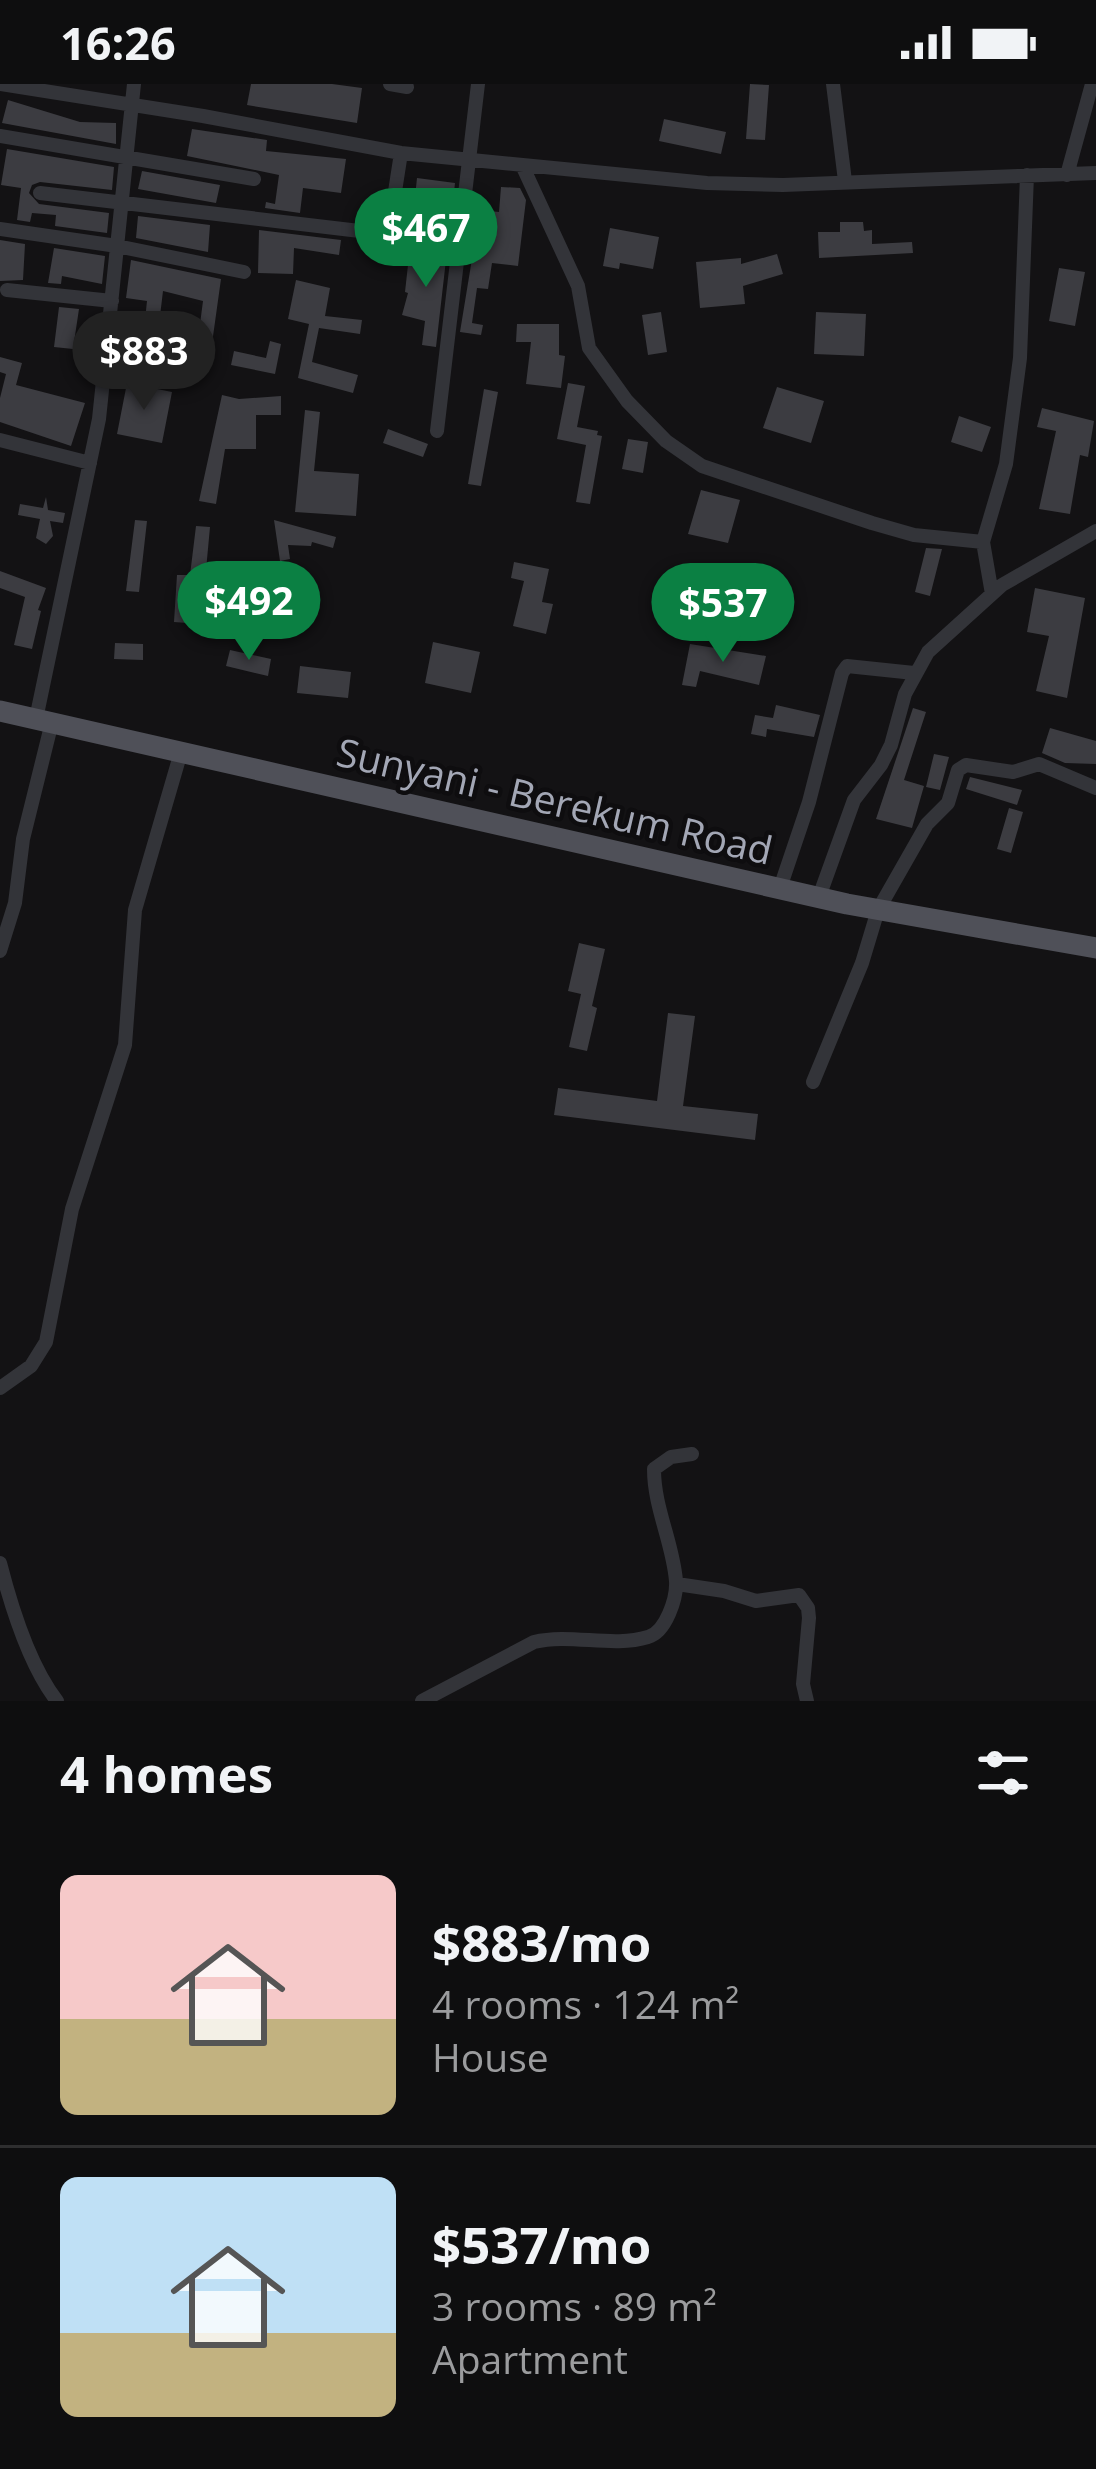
<!DOCTYPE html>
<html lang="en">
<head>
<meta charset="utf-8">
<style>
	:root { --surface:#0e0e0f; --page:#1c1c1d; --text:#f1f3f6; --muted:#9b9c9e; --line:#2e2e2f; --accent:#0b8043 }
	body { margin:0; font-family:"Open Sans",sans-serif; background:var(--page); color:var(--text); height:100vh; display:flex; flex-direction:column; font-size:45px; white-space:nowrap }
	* { box-sizing:border-box; margin:0 }
	p { font-size:39px; color:var(--muted) }
	.icon { flex:none; width:66px; height:66px; fill:none; stroke:currentColor; stroke-width:2; stroke-linecap:round; stroke-linejoin:round }
	.map { position:relative; height:1617px; overflow:hidden }
	.details { display:flex; flex-direction:column; background:var(--surface); flex:1 }
	.details>* { flex:none }
	.price { position:absolute; translate:-50% -102px; padding:0 27px; border-radius:42px; background:var(--accent); color:#fff; font-size:39px; line-height:78px; filter:drop-shadow(0 3px 6px #0008) }
	.price::after { content:''; position:absolute; left:50%; top:72px; width:36px; height:27px; margin-left:-18px; background:inherit; clip-path:polygon(0 0,100% 0,50% 100%) }
	.price.active { background:#222; color:#fff }
	ul { padding:0; list-style:none }
	li { display:flex; align-items:center; gap:36px; height:300px; padding:0 60px }
	li+li { border-top:3px solid var(--line) }
	li span { display:grid; place-items:center; flex:none; width:336px; height:240px; border-radius:18px; color:#555 }
	li>.icon { margin-inline-start:auto }
	span .icon { width:144px; height:144px; fill:#fffc; stroke-width:1 }
	li b { font-size:51px }
	h2 { display:flex; justify-content:space-between; align-items:center; height:144px; padding:0 60px; font-size:51px }
	.status { display:flex; justify-content:space-between; align-items:center; height:84px; padding:0 60px; background:var(--surface); direction:ltr }
	.status svg { height:33px; fill:currentColor }
	.map>svg:first-child { display:block }
	.building { fill:#3c3c41 }
	.lines { fill:none; stroke-linecap:round; stroke-linejoin:round }
	.minor { stroke:#333439; stroke-width:14 }
	.primary { stroke:#4f5058; stroke-width:21 }
	.labels { text-anchor:middle; dominant-baseline:central; stroke-width:9; stroke-linejoin:round; paint-order:stroke }
	.street-label { font-size:39px; fill:#a3a7b5; stroke:#0e0d0f }
</style>
</head>
<body>
<div class="status"><b>16:26</b><svg viewBox="0 0 49 12"><path d="M0 12V9h3v3zM5 12V6h3v6zM10 12V3h3v9zM15 12V0h3v12zM26 1h20v11H26zM47 4h2v5h-2z"/></svg></div>
<div class="map">
<svg width="1096" height="1617" viewBox="0 0 1096 1617">
	<rect width="100%" height="100%" fill="#131214"/>
	<!-- building -->
	<path class="building" d="M 251,0 L 332,0 L 362,4 L 357,39 L 247,21 Z
		M 750,0 L 769,1 L 765,56 L 746,55 Z
		M 8,16 L 80,38 L 116,39 L 116,60 L 2,39 Z
		M 664,35 L 726,48 L 721,70 L 659,57 Z
		M 192,45 L 267,56 L 266,67 L 346,75 L 341,109 L 303,104 L 300,129 L 265,124 L 266,118 L 275,120 L 279,91 L 187,72 Z
		M 7,65 L 114,83 L 112,106 L 40,98 L 32,101 L 29,109 L 39,120 L 109,129 L 107,149 L 55,142 L 56,131 L 32,129 L 30,138 L 17,136 L 21,104 L 1,101 Z
		M 142,87 L 220,101 L 216,119 L 138,105 Z
		M 417,94 L 455,99 L 453,118 L 415,113 Z
		M 501,103 L 520,104 L 526,116 L 518,182 L 492,179 L 488,205 L 477,204 L 472,239 L 483,241 L 481,251 L 460,248 L 480,126 L 499,128 Z
		M 138,132 L 210,141 L 208,168 L 136,154 Z
		M 840,138 L 863,138 L 864,147 L 872,146 L 872,160 L 912,158 L 913,169 L 819,174 L 818,148 L 840,148 Z
		M 610,144 L 659,153 L 653,185 L 620,179 L 619,185 L 603,182 Z
		M 259,146 L 341,156 L 339,171 L 294,164 L 293,190 L 258,189 Z
		M 0,156 L 25,160 L 23,196 L 0,197 Z
		M 410,163 L 447,167 L 436,263 L 422,261 L 425,237 L 402,231 L 408,209 L 405,208 Z
		M 54,164 L 105,172 L 102,200 L 62,192 L 61,200 L 48,199 Z
		M 777,170 L 783,190 L 743,202 L 745,220 L 700,224 L 696,178 L 741,174 L 741,180 Z
		M 131,176 L 221,195 L 209,281 L 188,278 L 194,239 L 200,240 L 203,217 L 163,207 L 155,274 L 141,273 L 147,217 L 126,214 Z
		M 1059,184 L 1085,188 L 1075,242 L 1049,237 Z
		M 296,196 L 330,204 L 325,232 L 362,236 L 360,250 L 319,244 L 312,278 L 358,291 L 353,309 L 298,294 L 309,240 L 288,235 Z
		M 59,223 L 79,225 L 73,265 L 54,263 Z
		M 661,228 L 667,268 L 648,271 L 642,231 Z
		M 816,228 L 866,230 L 864,272 L 814,270 Z
		M 517,240 L 559,240 L 559,271 L 565,272 L 561,304 L 526,300 L 531,258 L 516,258 Z
		M 270,257 L 281,260 L 275,290 L 231,281 L 234,267 L 266,274 Z
		M 0,273 L 22,279 L 16,301 L 85,319 L 71,362 L 0,338 L 0,314 L 6,290 L 0,288 Z
		M 127,299 L 172,308 L 162,359 L 117,350 Z
		M 568,299 L 585,302 L 577,343 L 598,347 L 597,351 L 602,352 L 590,420 L 576,418 L 586,361 L 557,355 Z
		M 777,303 L 824,317 L 811,359 L 763,344 Z
		M 484,305 L 498,308 L 481,402 L 468,400 Z
		M 222,311 L 239,315 L 281,312 L 281,331 L 256,331 L 256,365 L 225,365 L 216,420 L 199,417 Z
		M 1042,324 L 1094,337 L 1088,373 L 1080,371 L 1070,430 L 1039,425 L 1056,347 L 1037,343 Z
		M 305,326 L 320,328 L 314,387 L 359,390 L 356,432 L 295,428 Z
		M 959,332 L 991,343 L 982,368 L 951,358 Z
		M 388,345 L 428,360 L 423,373 L 383,359 Z
		M 628,355 L 648,358 L 643,389 L 622,385 Z
		M 701,406 L 740,416 L 728,459 L 688,450 Z
		M 46,413 L 48,426 L 65,429 L 63,439 L 50,437 L 53,452 L 46,460 L 36,454 L 40,435 L 18,431 L 20,420 L 43,424 Z
		M 135,436 L 147,437 L 139,508 L 126,507 Z
		M 274,436 L 336,453 L 333,464 L 312,458 L 311,462 L 288,461 L 290,475 L 280,477 Z
		M 196,442 L 210,443 L 201,540 L 174,538 L 177,491 L 190,491 Z
		M 926,464 L 942,465 L 930,512 L 915,508 Z
		M 514,478 L 549,485 L 542,518 L 553,520 L 546,550 L 513,542 L 524,497 L 511,494 Z
		M 0,487 L 46,504 L 38,526 L 41,527 L 32,565 L 14,561 L 25,513 L 0,504 Z
		M 1035,504 L 1085,514 L 1067,614 L 1036,607 L 1049,552 L 1027,548 Z
		M 433,558 L 480,568 L 471,609 L 425,599 Z
		M 115,559 L 143,560 L 143,576 L 114,575 Z
		M 690,560 L 766,572 L 759,601 L 700,587 L 696,603 L 682,601 Z
		M 230,566 L 271,575 L 268,592 L 226,582 Z
		M 300,582 L 351,588 L 348,614 L 297,609 Z
		M 776,621 L 820,631 L 814,653 L 767,645 L 766,653 L 751,650 L 755,631 L 773,634 Z
		M 913,624 L 926,628 L 904,696 L 924,702 L 912,744 L 876,735 Z
		M 1050,644 L 1096,657 L 1096,680 L 1065,679 L 1042,669 Z
		M 934,670 L 949,673 L 940,706 L 926,703 Z
		M 970,693 L 1022,706 L 1017,721 L 966,705 Z
		M 1009,724 L 1023,728 L 1011,769 L 997,765 Z
		M 579,859 L 605,865 L 592,922 L 597,924 L 587,967 L 569,963 L 581,910 L 568,907 Z
		M 668,929 L 695,932 L 683,1022 L 758,1030 L 755,1056 L 554,1031 L 558,1004 L 657,1017 Z"/>
	<g class="lines">
		<!-- minor -->
		<path class="minor" d="M 0,0 L 203,32 L 401,69 L 707,99 L 783,101 L 1096,89
			M 390,0 L 407,3
			M 833,0 L 845,97
			M 0,52 L 254,95
			M 522,81 L 578,202 L 589,264 L 627,317 L 666,357 L 702,382 L 872,439 L 914,451 L 983,458
			M 1067,91 L 1092,0
			M 40,109 L 385,150 L 389,146 L 401,69
			M 0,145 L 117,162 L 244,188
			M 7,206 L 112,217
			M 437,347 L 478,0
			M 0,356 L 90,379
			M 992,510 L 983,458 L 1006,380 L 1020,274 L 1027,91
			M 36,635 L 99,335 L 134,0
			M 780,804 L 809,718 L 842,589 L 847,582 L 914,589
			M 819,813 L 854,716 L 881,681 L 891,661 L 905,610 L 928,568 L 1002,501 L 1096,447
			M 0,867 L 15,819 L 23,755 L 52,638
			M 813,998 L 862,879 L 878,826 L 927,740 L 948,719 L 958,686 L 966,681 L 1013,688 L 1039,680 L 1096,704
			M 0,1304 L 31,1282 L 46,1258 L 72,1125 L 125,961 L 135,826 L 181,668
			M 0,1479 C 11,1522 29,1581 57,1617
			M 677,1500 L 724,1507 L 756,1517 L 799,1511 L 808,1524 L 809,1534 L 803,1600 L 807,1617
			M 422,1617 L 534,1558 C 571,1549 612,1564 648,1553 C 666,1548 677,1514 676,1497 C 673,1459 654,1424 654,1385 L 671,1373 L 692,1370"/>
		<!-- primary -->
		<path class="primary" d="M 0,627 L 847,820 L 1096,864"/>
	</g>
	<g class="labels">
		<!-- street labels -->
		<g class="street-label">
			<text transform="translate(555 716) rotate(13)">Sunyani - Berekum Road</text>
		</g>
	</g>
</svg>
<b class="price" style="left:426px;top:206px">$467</b>
<b class="price active" style="left:144px;top:329px">$883</b>
<b class="price" style="left:249px;top:579px">$492</b>
<b class="price" style="left:723px;top:581px">$537</b>
</div>
<section class="details">
<h2>4 homes<svg class="icon" aria-label="filters" viewBox="0 0 24 24"><path d="M4 7h16M4 17h16"/><circle cx="9" cy="7" r="2"/><circle cx="15" cy="17" r="2"/></svg></h2>
<ul>
<li><span style="background:linear-gradient(#f6c9c9 60%,#c2b280 0)"><svg class="icon" aria-label="home" viewBox="0 0 24 24"><path d="M3 11l9-7 9 7M6 9v11h12V9"/></svg></span><div><b>$883/mo</b><p>4 rooms · 124 m²</p><p>House</p></div></li>
<li><span style="background:linear-gradient(#bfe0f5 65%,#c2b280 0)"><svg class="icon" aria-label="home" viewBox="0 0 24 24"><path d="M3 11l9-7 9 7M6 9v11h12V9"/></svg></span><div><b>$537/mo</b><p>3 rooms · 89 m²</p><p>Apartment</p></div></li>
</ul>
</section>
</body>
</html>
